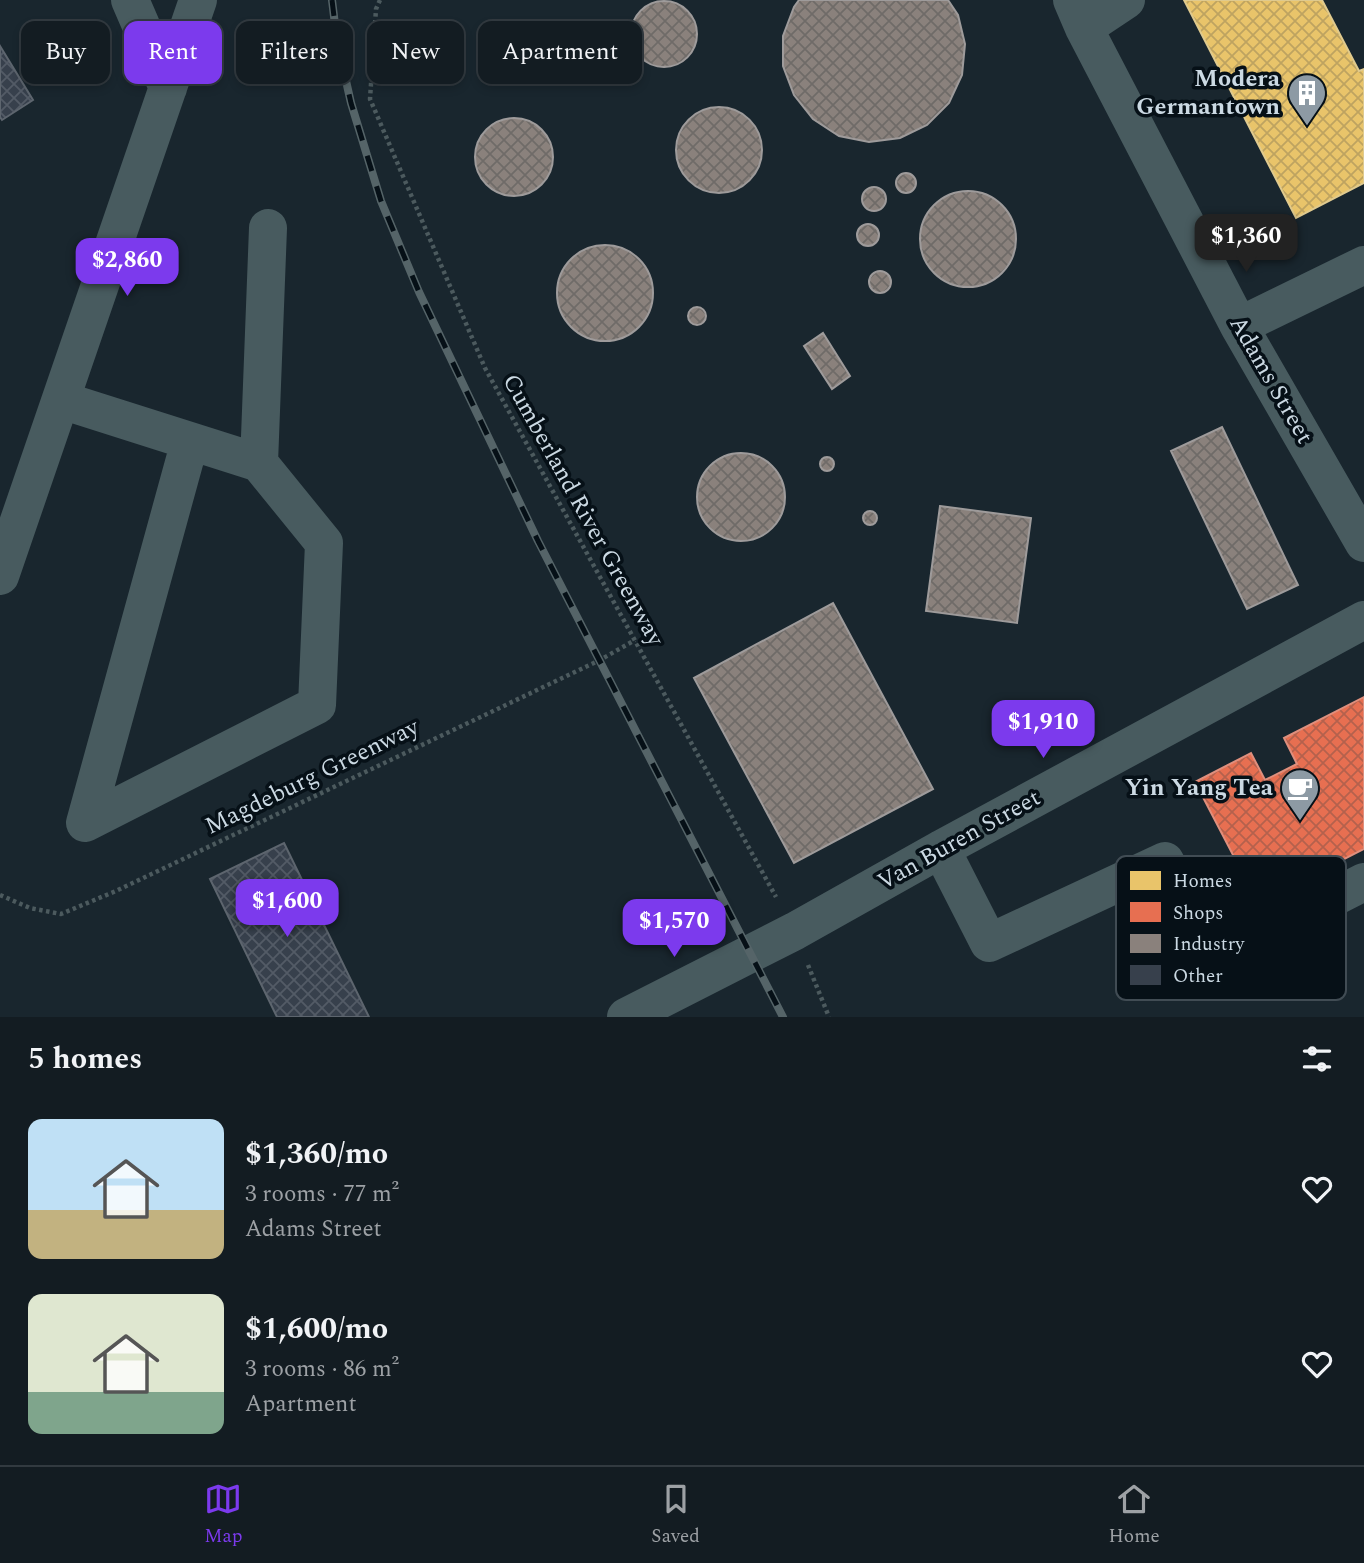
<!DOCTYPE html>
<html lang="en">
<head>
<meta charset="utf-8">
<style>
	:root { --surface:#131c22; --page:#1c252a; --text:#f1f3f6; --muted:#9da1a5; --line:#323a40; --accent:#7c3aed }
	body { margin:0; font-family:Spectral,serif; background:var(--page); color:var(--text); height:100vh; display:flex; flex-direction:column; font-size:26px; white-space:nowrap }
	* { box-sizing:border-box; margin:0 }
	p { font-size:23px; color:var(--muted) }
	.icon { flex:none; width:38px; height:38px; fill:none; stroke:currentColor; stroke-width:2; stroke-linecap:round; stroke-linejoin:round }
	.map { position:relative; height:1017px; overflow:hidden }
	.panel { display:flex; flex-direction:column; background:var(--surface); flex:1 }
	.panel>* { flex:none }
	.top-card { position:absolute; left:21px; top:21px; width:700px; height:63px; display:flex; gap:14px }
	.price { position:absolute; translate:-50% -60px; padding:0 16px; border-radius:14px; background:var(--accent); color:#fff; font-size:23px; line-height:46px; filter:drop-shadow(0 2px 4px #0008) }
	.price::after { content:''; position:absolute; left:50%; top:42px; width:21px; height:16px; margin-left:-10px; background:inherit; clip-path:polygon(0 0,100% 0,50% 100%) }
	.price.on { background:#222; color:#fff }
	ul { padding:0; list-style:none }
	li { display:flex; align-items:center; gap:21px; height:175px; padding:0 28px }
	li span { display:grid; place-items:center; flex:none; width:196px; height:140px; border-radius:14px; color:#555 }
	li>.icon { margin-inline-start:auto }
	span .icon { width:84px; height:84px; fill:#fffc; stroke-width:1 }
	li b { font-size:30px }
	h2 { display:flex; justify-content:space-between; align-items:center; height:84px; padding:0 28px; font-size:30px }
	.pill { padding:0 24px; border-radius:14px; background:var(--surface); box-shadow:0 4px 10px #0003,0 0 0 2px var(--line); font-size:24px; line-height:63px }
	.pill.on { background:var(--accent); color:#fff }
	.tabs { display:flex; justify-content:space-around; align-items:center; height:98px; border-top:2px solid var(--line); background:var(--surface); font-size:19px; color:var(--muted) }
	.tabs a { display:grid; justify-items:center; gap:4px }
	.tabs .on { color:var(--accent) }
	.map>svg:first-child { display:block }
	.homes { fill:url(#homes-cross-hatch); stroke:#e0ca8e; stroke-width:2 }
	.shops { fill:url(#shops-cross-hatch); stroke:#df8f7d; stroke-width:2 }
	.industry { fill:url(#industry-cross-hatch); stroke:#9e9b9b; stroke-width:2 }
	.building { fill:url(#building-cross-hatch); stroke:#5d656e; stroke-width:2 }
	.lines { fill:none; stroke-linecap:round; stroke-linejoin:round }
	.path { stroke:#4c5a5e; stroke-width:4.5; stroke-dasharray:3.5 3.5; stroke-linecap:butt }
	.minor { stroke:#485b5f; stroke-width:38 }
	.rail-casing { stroke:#556468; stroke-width:8 }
	.rail { stroke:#061017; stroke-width:5; stroke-dasharray:16; stroke-linecap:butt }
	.labels { text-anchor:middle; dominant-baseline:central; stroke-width:7; stroke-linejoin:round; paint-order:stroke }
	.poi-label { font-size:24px; font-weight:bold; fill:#cbd9e3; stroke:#061017; text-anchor:end }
	.street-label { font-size:24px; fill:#cbd9e3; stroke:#061017 }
	.key { fill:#061017; stroke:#414c54; stroke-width:2 }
	.key-label { font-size:19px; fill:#cbd9e3 }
</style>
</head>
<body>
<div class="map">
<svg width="1364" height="1017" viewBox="0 0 1364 1017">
	<defs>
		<pattern id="homes-cross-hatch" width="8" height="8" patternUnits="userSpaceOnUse" patternTransform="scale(1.75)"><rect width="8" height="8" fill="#e9c46a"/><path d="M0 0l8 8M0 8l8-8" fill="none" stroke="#bea360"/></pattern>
		<pattern id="shops-cross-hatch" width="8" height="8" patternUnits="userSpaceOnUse" patternTransform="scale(1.75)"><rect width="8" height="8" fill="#e76f51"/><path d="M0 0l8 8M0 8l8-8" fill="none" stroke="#b4614d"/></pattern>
		<pattern id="industry-cross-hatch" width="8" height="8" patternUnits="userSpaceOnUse" patternTransform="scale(1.75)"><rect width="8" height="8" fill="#8a817c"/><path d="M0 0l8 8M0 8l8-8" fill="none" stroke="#6f6b68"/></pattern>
		<pattern id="building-cross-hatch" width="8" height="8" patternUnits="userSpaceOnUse" patternTransform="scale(1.75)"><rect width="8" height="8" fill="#37404c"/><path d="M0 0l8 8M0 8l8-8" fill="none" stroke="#535b66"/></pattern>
	</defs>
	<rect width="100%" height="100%" fill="#19262e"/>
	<!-- homes -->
	<path class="homes" d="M 1184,0 L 1322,0 L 1359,71 L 1364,69 L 1364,183 L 1296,218 Z"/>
	<!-- shops -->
	<path class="shops" d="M 1364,697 L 1364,849 L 1258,903 L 1195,782 L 1251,753 L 1265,780 L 1297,764 L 1284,738 Z"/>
	<!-- industry -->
	<path class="industry" d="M 799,0 L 948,0 L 958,15 L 965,44 L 962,75 L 949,103 L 927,125 L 900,138 L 869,142 L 839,136 L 813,119 L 794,95 L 783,66 L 783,36 L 794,7 Z
		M631 34a33 33 0 1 1 66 0a33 33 0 1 1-66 0Z
		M676 150a43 43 0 1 1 86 0a43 43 0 1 1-86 0Z
		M475 157a39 39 0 1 1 78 0a39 39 0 1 1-78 0Z
		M896 183a10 10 0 1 1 20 0a10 10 0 1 1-20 0Z
		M862 199a12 12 0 1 1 24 0a12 12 0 1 1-24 0Z
		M920 239a48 48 0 1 1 96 0a48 48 0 1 1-96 0Z
		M857 235a11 11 0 1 1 22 0a11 11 0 1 1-22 0Z
		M557 293a48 48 0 1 1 96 0a48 48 0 1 1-96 0Z
		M869 282a11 11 0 1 1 22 0a11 11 0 1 1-22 0Z
		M688 316a9 9 0 1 1 18 0a9 9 0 1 1-18 0Z
		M 823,333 L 850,376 L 832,389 L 804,346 Z
		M 1222,427 L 1298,585 L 1247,609 L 1171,451 Z
		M697 497a44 44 0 1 1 88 0a44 44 0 1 1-88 0Z
		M820 464a7 7 0 1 1 14 0a7 7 0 1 1-14 0Z
		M 940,506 L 1031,518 L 1017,623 L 926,611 Z
		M863 518a7 7 0 1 1 14 0a7 7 0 1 1-14 0Z
		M 833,603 L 933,789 L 794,863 L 694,678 Z"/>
	<!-- building -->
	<path class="building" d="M 0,46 L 33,100 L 2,120 L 0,117 Z
		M 284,843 L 369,1017 L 277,1017 L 210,879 Z"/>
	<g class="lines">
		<!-- path -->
		<path class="path" d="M 380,0 L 376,9 L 370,99 L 485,368 L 776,897
			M 0,895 L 30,908 L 61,914 L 116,891 L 600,660 L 635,640
			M 808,965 L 829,1017"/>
		<!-- minor -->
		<path class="minor" d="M 130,0 L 168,88
			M 1072,0 L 1084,28 L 1239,326 L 1364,543
			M 1084,28 L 1126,0
			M 1239,326 L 1364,265
			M 61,400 L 259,463 L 324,543 L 317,705 L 85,823 L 190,441
			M 259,463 L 268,228
			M 0,576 L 198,0
			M 941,849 L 989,943 L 1165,861 L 1213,949 L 1227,952 L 1364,882
			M 626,1017 L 795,931 L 941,849 L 1364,620"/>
		<defs>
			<path id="rail" d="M 332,0 L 337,41 L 351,103 L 381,201 L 419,292 L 538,541 L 783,1017"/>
		</defs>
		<!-- rail casing -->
		<use href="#rail" class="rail-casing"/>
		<!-- rail -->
		<use href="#rail" class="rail"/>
	</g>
	<!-- icons -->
	<defs>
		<symbol id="building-pin" viewBox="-11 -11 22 30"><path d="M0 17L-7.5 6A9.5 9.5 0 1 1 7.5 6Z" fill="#8d9aa4" stroke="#061017"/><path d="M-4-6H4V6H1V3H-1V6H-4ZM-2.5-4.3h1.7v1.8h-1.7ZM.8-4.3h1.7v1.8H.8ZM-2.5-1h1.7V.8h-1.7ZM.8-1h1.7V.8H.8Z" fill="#fff"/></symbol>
		<symbol id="cafe-pin" viewBox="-11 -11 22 30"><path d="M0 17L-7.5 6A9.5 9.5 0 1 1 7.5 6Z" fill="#8d9aa4" stroke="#061017"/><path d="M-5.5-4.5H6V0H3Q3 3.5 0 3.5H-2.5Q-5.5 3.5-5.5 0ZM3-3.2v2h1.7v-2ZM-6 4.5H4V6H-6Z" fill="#fff"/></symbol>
	</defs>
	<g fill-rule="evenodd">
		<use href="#building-pin" x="1285" y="71" width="44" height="60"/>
		<use href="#cafe-pin" x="1278" y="766" width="44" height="60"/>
	</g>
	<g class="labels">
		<!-- poi labels -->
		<g class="poi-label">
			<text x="1280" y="79">Modera<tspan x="1280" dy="28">Germantown</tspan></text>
			<text x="1273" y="788">Yin Yang Tea</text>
		</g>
		<!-- street labels -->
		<g class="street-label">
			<text transform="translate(1271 380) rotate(60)">Adams Street</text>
			<text transform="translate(583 510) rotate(61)">Cumberland River Greenway</text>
			<text transform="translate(312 777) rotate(-26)">Magdeburg Greenway</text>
			<text transform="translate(959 840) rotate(-29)">Van Buren Street</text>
		</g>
	</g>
	<!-- legend -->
	<rect x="1116" y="856" width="230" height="144" rx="10" class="key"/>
	<rect x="1130" y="871" width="31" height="19" fill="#e9c46a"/>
	<rect x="1130" y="902" width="31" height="20" fill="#e76f51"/>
	<rect x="1130" y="934" width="31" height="19" fill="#8a817c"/>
	<rect x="1130" y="965" width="31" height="20" fill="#37404c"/>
	<g class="key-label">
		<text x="1173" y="887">Homes</text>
		<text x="1173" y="919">Shops</text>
		<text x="1173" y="950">Industry</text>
		<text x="1173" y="982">Other</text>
	</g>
</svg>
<b class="price on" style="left:1246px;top:274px">$1,360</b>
<b class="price" style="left:127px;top:298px">$2,860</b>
<b class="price" style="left:1043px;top:760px">$1,910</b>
<b class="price" style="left:287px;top:939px">$1,600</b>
<b class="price" style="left:674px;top:959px">$1,570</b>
<div class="top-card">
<a class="pill">Buy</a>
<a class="pill on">Rent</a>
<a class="pill">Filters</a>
<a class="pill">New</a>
<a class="pill">Apartment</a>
</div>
</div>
<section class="panel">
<h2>5 homes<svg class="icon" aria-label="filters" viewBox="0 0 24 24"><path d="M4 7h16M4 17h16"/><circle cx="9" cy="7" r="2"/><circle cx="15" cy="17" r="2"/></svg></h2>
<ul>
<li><span style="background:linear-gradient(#bfe0f5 65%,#c2b280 0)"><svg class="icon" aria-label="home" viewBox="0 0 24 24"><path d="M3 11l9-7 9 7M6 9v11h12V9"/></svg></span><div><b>$1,360/mo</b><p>3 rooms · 77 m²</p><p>Adams Street</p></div><svg class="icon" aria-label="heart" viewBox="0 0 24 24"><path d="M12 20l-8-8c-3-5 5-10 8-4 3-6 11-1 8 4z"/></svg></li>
<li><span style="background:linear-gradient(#dfe7d0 70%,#7fa58c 0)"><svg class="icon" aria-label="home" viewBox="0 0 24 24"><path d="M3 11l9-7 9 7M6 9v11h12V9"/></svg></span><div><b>$1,600/mo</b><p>3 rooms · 86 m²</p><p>Apartment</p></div><svg class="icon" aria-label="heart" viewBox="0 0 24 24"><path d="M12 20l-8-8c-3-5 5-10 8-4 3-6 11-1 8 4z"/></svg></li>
</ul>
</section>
<nav class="tabs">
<a class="on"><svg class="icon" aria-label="map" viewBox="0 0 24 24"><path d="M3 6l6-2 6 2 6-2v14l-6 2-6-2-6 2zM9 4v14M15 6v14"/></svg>Map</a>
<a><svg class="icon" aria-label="saved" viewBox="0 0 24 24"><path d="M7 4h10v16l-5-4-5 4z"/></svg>Saved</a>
<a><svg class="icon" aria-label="home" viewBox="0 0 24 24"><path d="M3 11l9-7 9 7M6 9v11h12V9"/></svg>Home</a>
</nav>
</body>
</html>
